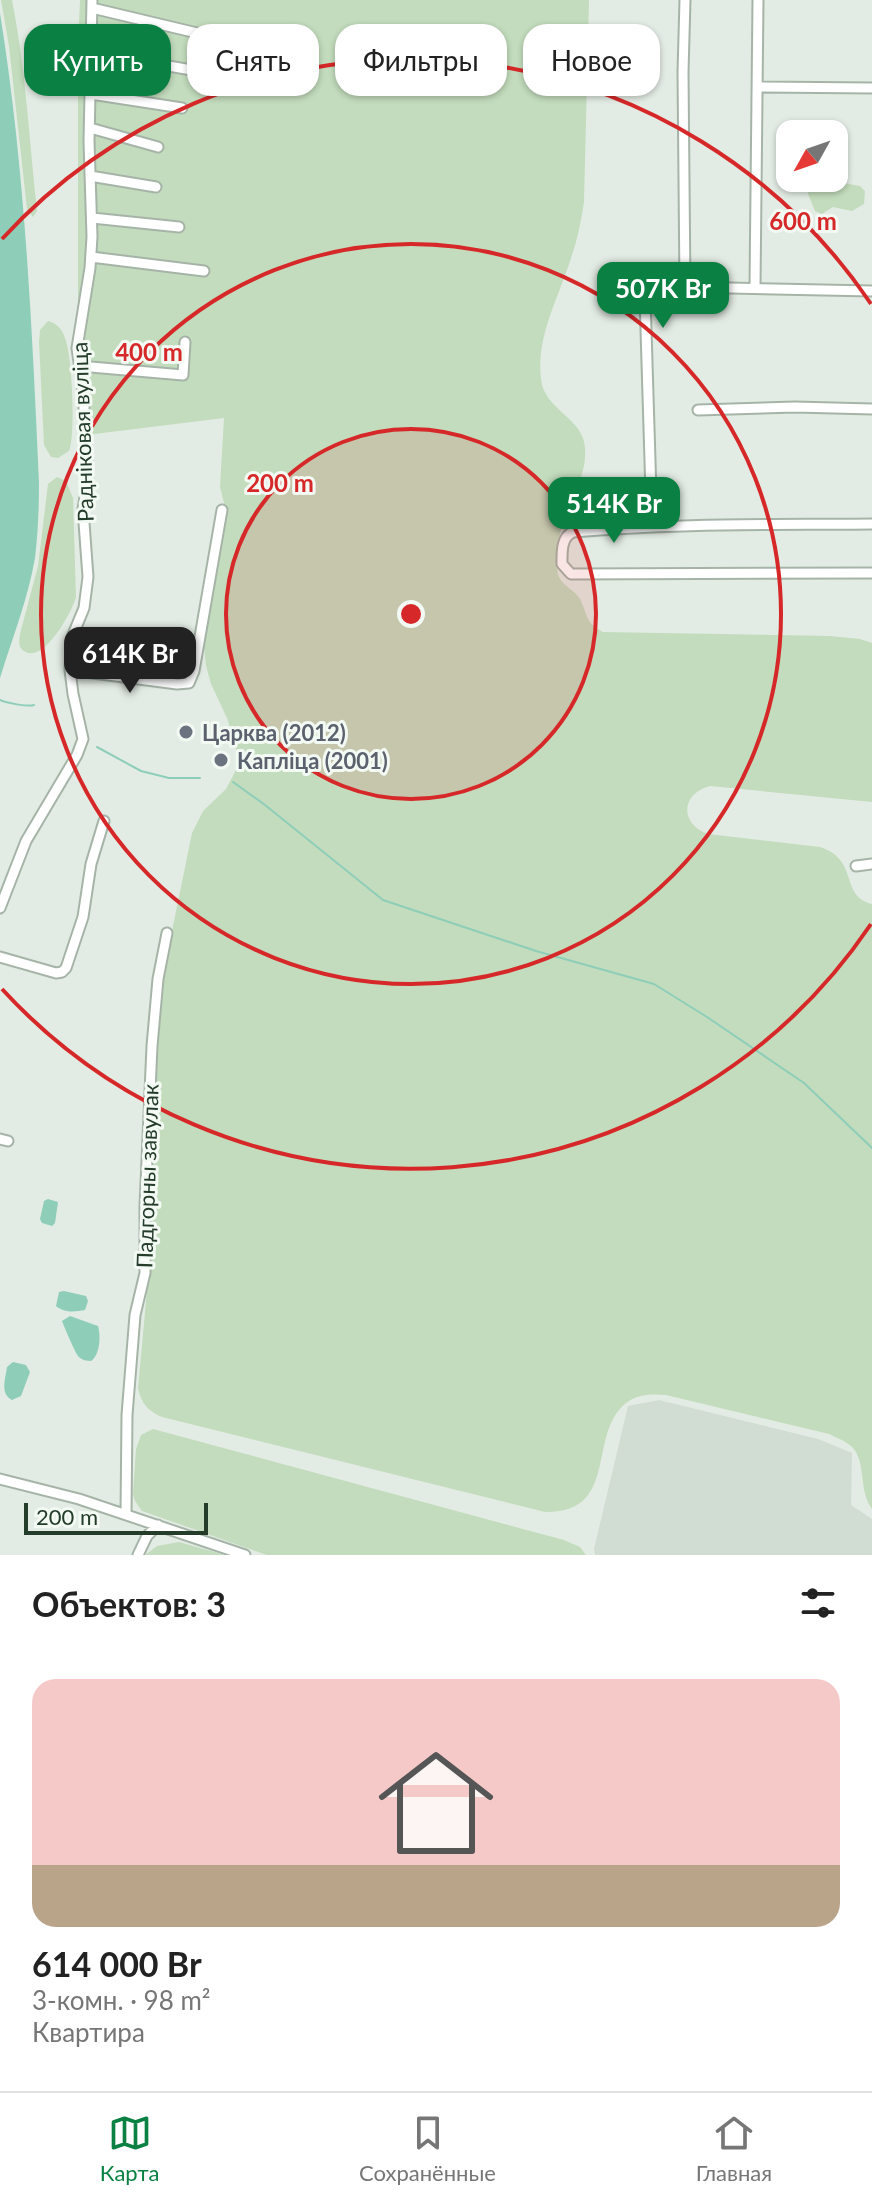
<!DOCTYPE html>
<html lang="ru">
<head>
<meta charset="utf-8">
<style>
	:root { --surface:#fff; --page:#f2f2f2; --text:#222; --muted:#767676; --line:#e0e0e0; --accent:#0b8043 }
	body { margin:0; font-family:Lato,sans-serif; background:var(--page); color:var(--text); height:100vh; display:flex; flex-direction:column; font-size:30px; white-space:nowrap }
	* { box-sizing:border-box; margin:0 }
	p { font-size:26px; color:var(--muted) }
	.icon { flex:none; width:44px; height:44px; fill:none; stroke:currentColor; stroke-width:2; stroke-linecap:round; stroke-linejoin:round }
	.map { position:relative; height:1555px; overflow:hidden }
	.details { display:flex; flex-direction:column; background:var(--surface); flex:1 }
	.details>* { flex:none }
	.banner { position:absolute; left:24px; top:24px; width:824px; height:72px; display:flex; gap:16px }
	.needle { width:52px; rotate:230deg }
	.tools { position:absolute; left:776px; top:120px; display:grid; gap:16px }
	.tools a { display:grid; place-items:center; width:72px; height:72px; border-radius:16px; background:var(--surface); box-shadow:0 2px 6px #0004; font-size:40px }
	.scale { position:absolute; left:24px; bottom:20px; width:184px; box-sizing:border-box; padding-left:8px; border:4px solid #243c2a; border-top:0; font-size:22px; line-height:28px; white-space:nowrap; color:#243c2a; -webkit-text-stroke:6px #f3f9f3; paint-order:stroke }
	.price { position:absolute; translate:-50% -68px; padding:0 18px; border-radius:16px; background:var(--accent); color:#fff; font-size:26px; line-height:52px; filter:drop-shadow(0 2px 4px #0008) }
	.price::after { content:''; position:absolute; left:50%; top:48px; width:24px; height:18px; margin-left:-12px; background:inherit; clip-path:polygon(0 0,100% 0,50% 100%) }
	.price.selected { background:#222; color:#fff }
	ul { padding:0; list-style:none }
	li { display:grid; align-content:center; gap:16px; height:424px; padding:0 32px }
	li+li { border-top:2px solid var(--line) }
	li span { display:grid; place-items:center; height:248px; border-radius:24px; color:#555 }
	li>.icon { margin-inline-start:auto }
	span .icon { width:144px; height:144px; fill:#fffc; stroke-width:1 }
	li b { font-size:34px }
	h2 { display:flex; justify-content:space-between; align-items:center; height:96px; padding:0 32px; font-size:34px }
	.pill { padding:0 28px; border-radius:24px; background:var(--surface); box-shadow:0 2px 6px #0004; font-size:28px; line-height:72px }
	.pill.selected { background:var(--accent); color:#fff }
	.menu { display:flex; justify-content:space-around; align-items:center; height:112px; border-top:2px solid var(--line); background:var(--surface); font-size:22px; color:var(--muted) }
	.menu a { display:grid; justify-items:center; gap:4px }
	.menu .selected { color:var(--accent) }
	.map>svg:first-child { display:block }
	.built { fill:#d1dcd2 }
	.green { fill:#c3dcbd }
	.water { fill:#8eceb9 }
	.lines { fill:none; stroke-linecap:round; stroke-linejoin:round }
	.stream { stroke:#8eceb9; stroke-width:2 }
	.minor-casing { stroke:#a6b4a8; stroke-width:13 }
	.minor { stroke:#fff; stroke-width:9 }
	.ring { fill:none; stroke:#d62828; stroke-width:4 }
	.worship-dot { fill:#6b7280; stroke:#f3f9f3; stroke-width:3 }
	.labels { text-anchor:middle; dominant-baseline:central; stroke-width:6; stroke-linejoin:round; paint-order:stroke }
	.street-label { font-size:22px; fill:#243c2a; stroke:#f3f9f3 }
	.worship-label { font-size:22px; font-weight:bold; fill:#5b616d; stroke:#f3f9f3; text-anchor:start }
	.centre { fill:#d62828; stroke:#f3f9f3; stroke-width:4 }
	.ring-label { font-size:24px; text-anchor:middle; font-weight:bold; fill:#d62828; stroke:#f3f9f3; stroke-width:6; stroke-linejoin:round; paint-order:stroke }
</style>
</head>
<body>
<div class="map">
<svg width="872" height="1555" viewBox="0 0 872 1555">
	<rect width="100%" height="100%" fill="#e3ece4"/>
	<!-- built -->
	<path class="built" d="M 659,1400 L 818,1439 L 852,1453 L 851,1505 L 872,1519 L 872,1555 L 595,1555 L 594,1549 L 628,1406 Z"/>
	<!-- green -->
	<path class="green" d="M 1,0 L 12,0 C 26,70 29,140 37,211 L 33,217 L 27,209 L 9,46 Z
		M 80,0 L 589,0 L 584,202 C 581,222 577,242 570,261 C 558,299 536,337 541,379 C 544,410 584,418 585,448 C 587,474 573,494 564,517 C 560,529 559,541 558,553 C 558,561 556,570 559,577 C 564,587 575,590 580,599 C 588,615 585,623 603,632 L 830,636 L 860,639 L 872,643 L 872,802 L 710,786 C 680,794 680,824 708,834 L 820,847 C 860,860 839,896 872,904 L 872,1509 C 858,1490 867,1463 852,1447 C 846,1441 837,1438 829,1434 L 666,1395 C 653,1394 640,1394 629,1401 C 585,1430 622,1513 545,1512 L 162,1417 C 148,1411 141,1403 138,1388 L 148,1280 L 150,1183 L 160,1008 L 164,970 L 192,833 L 203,811 L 226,789 L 236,770 L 236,747 L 227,718 L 211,684 L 206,666 L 203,634 L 226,511 L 220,487 L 224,418 L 78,436 L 78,48 Z
		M 827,180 L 860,186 L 865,191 L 864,204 L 852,211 L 833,207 L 822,214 L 815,211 L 808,194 L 809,187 L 814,183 Z
		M 48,321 C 57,323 62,329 65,338 C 72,355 76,434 69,451 L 58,458 L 51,457 L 44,445 L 39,342 L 40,330 Z
		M 57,477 L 66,481 L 73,498 L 76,597 C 72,612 43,665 24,651 C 18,647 19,641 20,634 L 38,566 L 48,484 Z
		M 153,1429 L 564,1540 L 580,1547 L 586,1555 L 267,1555 L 142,1511 L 135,1501 L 133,1494 L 136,1449 L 141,1435 Z
		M 179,1542 L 225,1555 L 145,1555 L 157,1546 Z"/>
	<!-- water -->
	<path class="water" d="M 0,13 C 25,168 32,326 39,483 C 39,508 38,533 35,558 C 28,599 12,639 0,678 Z
		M 48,1199 L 58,1202 L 55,1223 L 52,1226 L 42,1223 L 40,1219 L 44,1201 Z
		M 64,1291 L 86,1296 L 88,1301 L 85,1310 C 75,1312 64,1313 56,1306 L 59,1292 Z
		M 70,1316 L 98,1326 C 101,1336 100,1355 91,1361 C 87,1361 82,1360 79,1357 C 76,1355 63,1324 62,1321 Z
		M 13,1362 L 26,1365 L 30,1372 L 21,1396 L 12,1400 C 0,1393 5,1381 7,1367 Z"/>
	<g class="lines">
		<!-- stream -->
		<path class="stream" d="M 0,700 C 6,703 28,707 34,705
			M 97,747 L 141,771 L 169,778 L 200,778
			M 233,782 L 265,805 L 383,900 L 536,951 L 654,984 L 707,1017 L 804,1083 L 872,1148"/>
		<defs>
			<path id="minor" d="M 92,8 L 197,33
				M 91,51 L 139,61 L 221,75
				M 758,87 L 872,88
				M 91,94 L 182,108
				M 90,128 L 158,147
				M 90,176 L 156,187
				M 92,218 L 179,227
				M 91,257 L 204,271
				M 685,287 L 683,72 L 685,0
				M 755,287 L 758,0
				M 79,366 L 183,375 L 185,342
				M 698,410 L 795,407 L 872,409
				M 872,524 C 772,525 673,523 573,532 C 561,537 562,553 562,564 L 571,574 L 872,573
				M 652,526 L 645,297 L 648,291 L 658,287 L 685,287 L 872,291
				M 70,670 L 177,684 L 189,683 L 194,671 L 222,510
				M 856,866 L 872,864
				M 0,908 L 26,841 L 77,755 L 83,739 L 73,694 L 70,670 L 72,637 L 84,608 L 88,577 L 83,509 L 88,479 L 83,390 L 77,348 L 90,268 L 92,237 L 89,141 L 92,0
				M 0,957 L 56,973 L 62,972 L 66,968 L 83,917 L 91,864 L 104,821
				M 0,1139 L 8,1141
				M 0,1479 L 79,1499 L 245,1555
				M 126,1514 L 127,1415 L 135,1315 L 145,1273 L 145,1206 L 152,1046 L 158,979 L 167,933
				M 138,1555 L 147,1536 L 158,1525"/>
		</defs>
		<!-- minor casing -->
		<use href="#minor" class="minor-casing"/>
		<!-- minor -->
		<use href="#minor" class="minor"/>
	</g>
	<!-- distance rings -->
	<circle cx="411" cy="614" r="185" fill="#d62828" fill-opacity=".12"/>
	<g class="ring">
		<circle cx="411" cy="614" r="185"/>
		<circle cx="411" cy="614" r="370"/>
		<path d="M871 924A555 555 0 0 1 2 989M2 239A555 555 0 0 1 871 304"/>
	</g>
	<!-- markers -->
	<g class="worship-dot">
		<circle cx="186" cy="732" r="8"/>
		<circle cx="221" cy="760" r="8"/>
	</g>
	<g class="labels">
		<!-- street labels -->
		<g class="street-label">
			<text transform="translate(82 432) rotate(-92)">Радніковая вуліца</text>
			<text transform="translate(147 1176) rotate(-88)">Падгорны завулак</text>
		</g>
		<!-- worship labels -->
		<g class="worship-label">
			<text x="202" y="732">Царква (2012)</text>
			<text x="237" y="760">Капліца (2001)</text>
		</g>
	</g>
	<circle cx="411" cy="614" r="12" class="centre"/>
	<g class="ring-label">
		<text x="803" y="230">600 m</text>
		<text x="149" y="361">400 m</text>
		<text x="280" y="492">200 m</text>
	</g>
</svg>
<div class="tools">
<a><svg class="needle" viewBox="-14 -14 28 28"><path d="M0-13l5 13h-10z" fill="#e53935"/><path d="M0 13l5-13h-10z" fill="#767676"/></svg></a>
</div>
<div class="scale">200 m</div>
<b class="price" style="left:663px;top:330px">507K Br</b>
<b class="price" style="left:614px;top:545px">514K Br</b>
<b class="price selected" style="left:130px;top:695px">614K Br</b>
<div class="banner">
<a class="pill selected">Купить</a>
<a class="pill">Снять</a>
<a class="pill">Фильтры</a>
<a class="pill">Новое</a>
</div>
</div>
<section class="details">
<h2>Объектов: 3<svg class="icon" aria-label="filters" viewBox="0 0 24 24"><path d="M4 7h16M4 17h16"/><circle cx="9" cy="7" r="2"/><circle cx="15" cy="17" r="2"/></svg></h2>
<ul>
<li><span style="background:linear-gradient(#f6c9c9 75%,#b9a48a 0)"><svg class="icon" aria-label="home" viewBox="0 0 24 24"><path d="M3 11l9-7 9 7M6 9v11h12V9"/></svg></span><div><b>614 000 Br</b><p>3-комн. · 98 m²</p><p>Квартира</p></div></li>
</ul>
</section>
<nav class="menu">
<a class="selected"><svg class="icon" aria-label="map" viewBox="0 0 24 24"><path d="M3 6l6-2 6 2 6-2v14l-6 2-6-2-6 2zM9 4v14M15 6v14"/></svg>Карта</a>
<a><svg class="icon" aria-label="saved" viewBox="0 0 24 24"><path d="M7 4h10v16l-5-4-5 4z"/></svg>Сохранённые</a>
<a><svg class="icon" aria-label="home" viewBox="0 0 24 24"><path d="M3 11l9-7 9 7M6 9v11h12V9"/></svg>Главная</a>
</nav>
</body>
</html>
